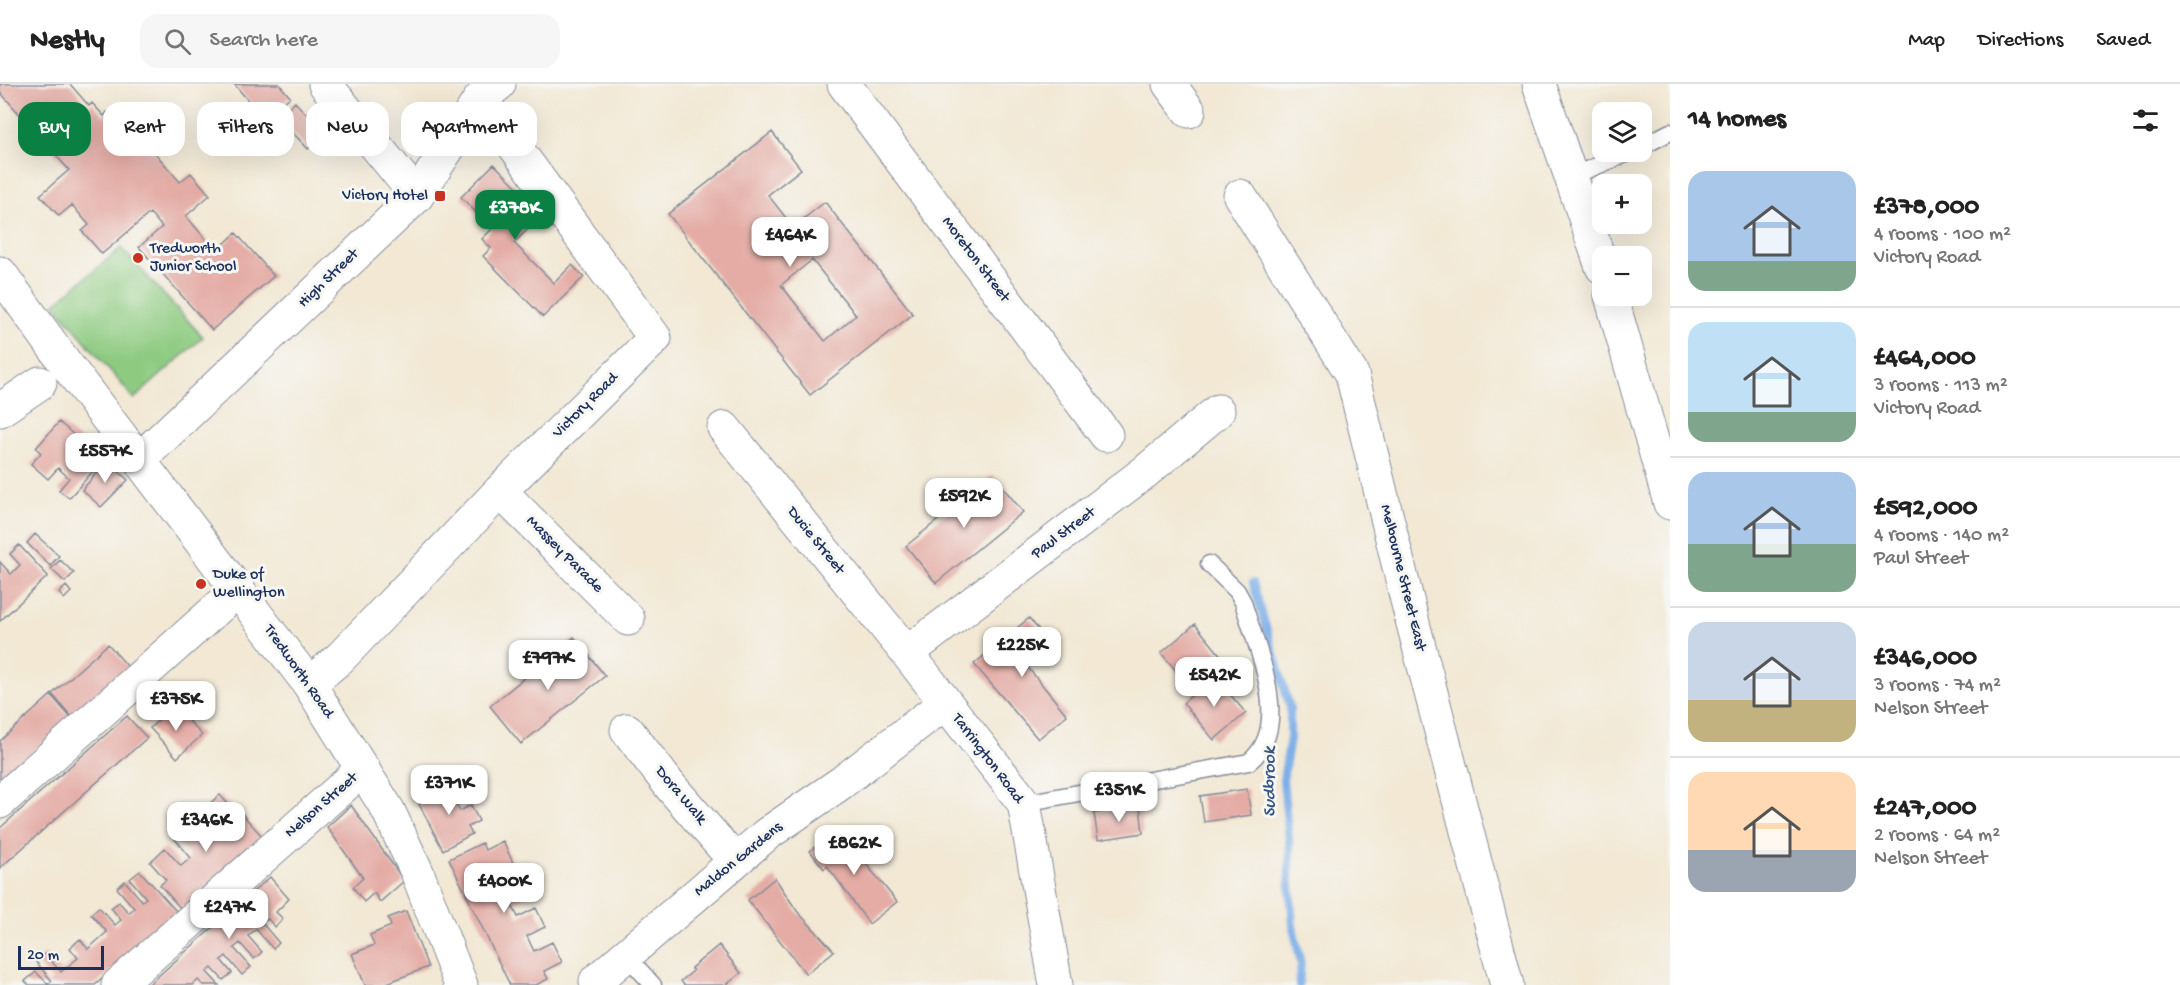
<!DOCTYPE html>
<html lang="en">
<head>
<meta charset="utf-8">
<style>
	:root { --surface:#fff; --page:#f6f6f6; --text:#222; --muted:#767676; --line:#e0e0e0; --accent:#0b8043 }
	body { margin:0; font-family:"Gochi Hand",sans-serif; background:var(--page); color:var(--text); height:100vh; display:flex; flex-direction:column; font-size:22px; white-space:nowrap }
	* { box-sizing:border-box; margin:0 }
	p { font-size:20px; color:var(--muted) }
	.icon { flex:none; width:33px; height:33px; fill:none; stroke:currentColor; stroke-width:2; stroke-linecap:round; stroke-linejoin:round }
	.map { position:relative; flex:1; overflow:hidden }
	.sheet { display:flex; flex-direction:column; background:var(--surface); width:510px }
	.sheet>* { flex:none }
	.banner { position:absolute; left:18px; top:18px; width:570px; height:54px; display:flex; gap:12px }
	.tools { position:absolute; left:1592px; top:18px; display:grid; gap:12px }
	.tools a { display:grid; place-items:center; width:60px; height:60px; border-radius:12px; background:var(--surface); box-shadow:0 6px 24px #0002; font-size:30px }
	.scale { position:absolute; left:18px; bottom:15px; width:86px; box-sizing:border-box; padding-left:6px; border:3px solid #1b2f5e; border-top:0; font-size:16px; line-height:21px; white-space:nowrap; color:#1b2f5e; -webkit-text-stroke:4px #f6f6f2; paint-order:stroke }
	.price { position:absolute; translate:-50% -51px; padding:0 14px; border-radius:12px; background:#fff; color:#222; font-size:20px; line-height:39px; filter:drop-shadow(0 2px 3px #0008) }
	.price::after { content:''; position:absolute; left:50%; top:36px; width:18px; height:14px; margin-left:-9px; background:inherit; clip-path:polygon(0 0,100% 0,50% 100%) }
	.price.selected { background:var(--accent); color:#fff }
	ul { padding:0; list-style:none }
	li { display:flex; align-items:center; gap:18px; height:150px; padding:0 18px }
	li+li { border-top:2px solid var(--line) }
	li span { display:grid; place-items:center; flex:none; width:168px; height:120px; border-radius:18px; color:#555 }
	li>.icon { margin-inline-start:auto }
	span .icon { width:72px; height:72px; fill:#fffc; stroke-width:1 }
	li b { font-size:26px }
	h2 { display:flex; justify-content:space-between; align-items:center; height:72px; padding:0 18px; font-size:26px }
	.chip { padding:0 21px; border-radius:18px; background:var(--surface); box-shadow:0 6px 24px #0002; font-size:21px; line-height:54px }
	.chip.selected { background:var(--accent); color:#fff }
	header { display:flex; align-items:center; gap:36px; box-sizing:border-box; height:84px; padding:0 30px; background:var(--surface); border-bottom:2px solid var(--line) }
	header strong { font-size:28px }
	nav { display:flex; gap:33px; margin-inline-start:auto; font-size:21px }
	.search { width:420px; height:54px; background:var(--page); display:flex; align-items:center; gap:15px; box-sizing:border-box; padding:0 21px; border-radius:18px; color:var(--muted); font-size:22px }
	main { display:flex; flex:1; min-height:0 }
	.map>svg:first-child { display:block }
	.green { fill:#8ecb81; stroke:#547d70; stroke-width:1.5 }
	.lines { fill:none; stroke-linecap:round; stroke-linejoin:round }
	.stream { stroke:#7bafe8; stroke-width:8 }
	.building { fill:#e4aca5; fill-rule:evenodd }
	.service-casing { stroke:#868c99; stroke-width:19 }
	.minor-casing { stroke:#868c99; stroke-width:35 }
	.tertiary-casing { stroke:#868c99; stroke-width:35 }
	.service { stroke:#fff; stroke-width:16 }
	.minor { stroke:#fff; stroke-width:33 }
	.tertiary { stroke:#fff; stroke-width:33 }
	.poi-dot { fill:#c8321e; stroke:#f6f6f2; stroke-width:2 }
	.labels { text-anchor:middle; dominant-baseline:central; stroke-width:6; stroke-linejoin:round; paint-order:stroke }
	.poi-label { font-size:16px; fill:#1b2f5e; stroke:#f6f6f2; text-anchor:start }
	.street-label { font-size:16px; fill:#1b2f5e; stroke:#f6f6f2 }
	.water-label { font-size:18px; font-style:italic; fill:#385587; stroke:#f6f6f2 }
</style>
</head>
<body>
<header>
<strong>Nestly</strong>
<div class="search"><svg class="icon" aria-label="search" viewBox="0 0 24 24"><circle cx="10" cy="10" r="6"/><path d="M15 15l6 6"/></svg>Search here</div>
<nav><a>Map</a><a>Directions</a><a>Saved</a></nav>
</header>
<main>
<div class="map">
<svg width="1670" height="901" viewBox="0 0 1670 901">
	<rect width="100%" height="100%" fill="#f6f6f2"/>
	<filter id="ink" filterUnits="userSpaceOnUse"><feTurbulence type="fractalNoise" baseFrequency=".0167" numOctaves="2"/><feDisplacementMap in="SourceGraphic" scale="12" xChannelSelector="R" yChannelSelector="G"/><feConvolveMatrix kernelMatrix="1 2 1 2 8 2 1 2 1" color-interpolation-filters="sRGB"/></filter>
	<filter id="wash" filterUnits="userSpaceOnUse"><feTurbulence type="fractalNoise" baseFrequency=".008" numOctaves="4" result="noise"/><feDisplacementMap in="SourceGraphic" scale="24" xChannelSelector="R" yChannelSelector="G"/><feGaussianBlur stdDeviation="1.35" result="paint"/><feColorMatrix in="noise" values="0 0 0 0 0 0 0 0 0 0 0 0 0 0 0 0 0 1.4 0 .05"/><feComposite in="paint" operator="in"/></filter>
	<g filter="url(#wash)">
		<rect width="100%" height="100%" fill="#f2e8d4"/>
		<!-- green -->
		<path class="green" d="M 121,164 L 203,253 L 134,315 L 54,220 Z"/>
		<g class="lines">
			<!-- stream -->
			<path class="stream" d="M 1253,499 L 1290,624 L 1290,654 L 1283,696 L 1290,766 L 1289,789 L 1293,842 L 1301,880 L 1299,901"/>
		</g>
		<g id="blocks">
			<!-- building -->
			<path class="building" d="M 0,0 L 70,0 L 89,22 L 92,19 L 104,32 L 107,28 L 136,61 L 143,55 L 180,98 L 191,89 L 210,111 L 186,132 L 216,167 L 236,149 L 274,192 L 212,246 L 139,163 L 162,143 L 150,129 L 102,170 L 82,147 L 89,141 L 72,121 L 59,132 L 40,111 L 69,86 L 0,8 Z
				M 234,0 L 279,0 L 290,13 L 264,35 Z
				M 295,18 L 325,50 L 308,65 L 279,34 Z
				M 772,48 L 801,85 L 768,111 L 793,143 L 825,118 L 913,230 L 810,311 L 668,130 ZM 812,176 L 856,231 L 825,257 L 781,201 Z
				M 494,80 L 528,114 L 523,119 L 538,135 L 514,159 L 554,199 L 572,181 L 584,193 L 543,233 L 483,172 L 491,164 L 482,155 L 492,145 L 461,113 Z
				M 59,338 L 103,376 L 69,414 L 59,406 L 69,394 L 58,384 L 48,395 L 31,380 L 41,369 L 36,364 Z
				M 107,377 L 128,396 L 101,423 L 82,406 Z
				M 993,391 L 1023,428 L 936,499 L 906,462 Z
				M 35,450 L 59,472 L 50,482 L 27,459 Z
				M 19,461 L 48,492 L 0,537 L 0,478 L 11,490 L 20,481 L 10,470 Z
				M 60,476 L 74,489 L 65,498 L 51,485 Z
				M 66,502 L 71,508 L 64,515 L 59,509 Z
				M 1029,534 L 1050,559 L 1025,580 L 1067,631 L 1038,655 L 974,580 Z
				M 1195,540 L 1226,578 L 1193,606 L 1161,569 Z
				M 574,553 L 605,592 L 521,660 L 490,622 Z
				M 108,560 L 128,583 L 72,633 L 52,610 Z
				M 1214,592 L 1246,629 L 1214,656 L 1183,619 Z
				M 51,611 L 71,634 L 0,698 L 0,657 Z
				M 174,621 L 202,651 L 177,674 L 150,644 Z
				M 127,632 L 147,654 L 0,784 L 0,744 Z
				M 460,698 L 467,711 L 455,717 L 456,720 L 460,727 L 471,721 L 479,737 L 468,743 L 472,750 L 443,766 L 419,720 Z
				M 1247,705 L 1251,731 L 1204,738 L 1200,712 Z
				M 220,711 L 238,731 L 241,729 L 262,752 L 181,825 L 160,801 L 166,796 L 150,778 L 165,764 L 181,782 L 187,777 L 191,774 L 175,755 L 192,739 L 208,758 L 217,750 L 203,734 L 213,724 L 209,720 Z
				M 351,721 L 404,797 L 380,818 L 374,809 L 364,818 L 353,803 L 363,794 L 327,743 Z
				M 1140,723 L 1143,749 L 1098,756 L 1094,729 Z
				M 838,745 L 897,818 L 869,840 L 837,795 L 827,782 L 824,785 L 810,767 Z
				M 503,757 L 513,779 L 495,788 L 501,800 L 519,791 L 529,811 L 511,820 L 515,827 L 518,833 L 536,824 L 545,843 L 527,852 L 531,861 L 534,867 L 552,858 L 562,878 L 544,887 L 548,895 L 536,901 L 510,901 L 449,775 L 482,759 L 485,766 Z
				M 140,787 L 177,828 L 95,901 L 29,901 L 25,897 L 36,888 L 48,900 L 52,897 L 36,878 L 45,870 L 61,888 L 78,874 L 70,864 L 80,855 L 88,865 L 107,848 L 91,830 L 99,823 L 115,841 L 121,836 L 111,824 L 119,818 L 129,829 L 134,824 L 117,804 L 125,797 L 142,817 L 146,814 L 130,795 Z
				M 270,793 L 289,815 L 276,828 L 283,835 L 275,843 L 268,835 L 262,839 L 279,859 L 273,865 L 256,845 L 248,852 L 262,868 L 254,875 L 240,859 L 234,864 L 251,883 L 242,891 L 226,872 L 221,876 L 232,889 L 223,896 L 212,884 L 207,888 L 219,901 L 203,901 L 198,896 L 193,901 L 148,901 Z
				M 775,794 L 797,827 L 834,867 L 806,890 L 748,816 Z
				M 406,827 L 428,883 L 382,901 L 365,901 L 352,870 L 374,861 L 370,851 L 391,842 L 388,834 Z
				M 719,861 L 741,889 L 726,901 L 684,901 L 681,897 L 693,887 L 691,884 Z"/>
		</g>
	</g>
	<g filter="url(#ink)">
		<use href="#blocks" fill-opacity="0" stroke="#868c99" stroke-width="1.5"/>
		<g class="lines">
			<defs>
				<path id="service" d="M 1641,63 L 1670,48
					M 1572,92 L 1631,68
					M 1024,719 L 1249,678 C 1294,642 1256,564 1243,518 L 1237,507 L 1209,480
					M 626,871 L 653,901"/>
				<path id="minor" d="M 325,0 L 417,112
					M 844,0 L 1106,351
					M 1169,0 L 1189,27
					M 1539,0 L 1602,183
					M 1240,112 L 1352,290 L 1409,524 L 1507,901
					M 1611,212 L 1670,419
					M 0,326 L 40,299
					M 724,344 L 907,569 L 1024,719 L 1056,901
					M 140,375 L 417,112 L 480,15 L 499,0
					M 500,407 L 628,535
					M 907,569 L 1145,388 L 1218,327
					M 309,600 L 340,574 L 500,407 L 655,254 L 480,15
					M 627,646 L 671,703 L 735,777
					M 0,718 L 238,506
					M 596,897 L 767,750 L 841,699 L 945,619
					M 118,901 L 363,685"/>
				<path id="tertiary" d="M 0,189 L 66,280 L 309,600 L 388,726 L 417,788 L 461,901"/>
			</defs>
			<!-- service casing -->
			<use href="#service" class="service-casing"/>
			<!-- minor casing -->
			<use href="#minor" class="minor-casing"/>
			<!-- tertiary casing -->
			<use href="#tertiary" class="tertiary-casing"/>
			<!-- service -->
			<use href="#service" class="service"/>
			<!-- minor -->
			<use href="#minor" class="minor"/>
			<!-- tertiary -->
			<use href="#tertiary" class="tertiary"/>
		</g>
	</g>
	<!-- markers -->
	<g class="poi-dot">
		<rect x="434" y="106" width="12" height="12" rx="3"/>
		<circle cx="138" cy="174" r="6"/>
		<circle cx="201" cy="500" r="6"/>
	</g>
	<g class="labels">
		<!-- poi labels -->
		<g class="poi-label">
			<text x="428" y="112" text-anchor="end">Victory Hotel</text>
			<text x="150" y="165">Tredworth<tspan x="150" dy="18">Junior School</tspan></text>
			<text x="213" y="491">Duke of<tspan x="213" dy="18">Wellington</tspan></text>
		</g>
		<!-- street labels -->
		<g class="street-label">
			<text transform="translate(975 176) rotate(53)">Moreton Street</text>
			<text transform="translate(329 195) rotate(-44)">High Street</text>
			<text transform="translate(586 322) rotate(-45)">Victory Road</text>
			<text transform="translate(1064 450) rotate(-37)">Paul Street</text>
			<text transform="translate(815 457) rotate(51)">Ducie Street</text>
			<text transform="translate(564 471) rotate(45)">Massey Parade</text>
			<text transform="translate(1402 494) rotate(76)">Melbourne Street East</text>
			<text transform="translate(298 588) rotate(55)">Tredworth Road</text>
			<text transform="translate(987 675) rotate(53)">Tarrington Road</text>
			<text transform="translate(680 712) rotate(50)">Dora Walk</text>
			<text transform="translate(322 722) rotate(-41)">Nelson Street</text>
			<text transform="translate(739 776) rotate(-39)">Maldon Gardens</text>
		</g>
		<!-- water labels -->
		<g class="water-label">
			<text transform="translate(1270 698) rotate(-90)">Sudbrook</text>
		</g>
	</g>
</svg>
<div class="tools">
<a><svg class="icon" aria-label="layers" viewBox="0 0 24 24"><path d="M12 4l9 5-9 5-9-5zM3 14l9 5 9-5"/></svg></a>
<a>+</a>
<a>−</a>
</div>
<div class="scale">20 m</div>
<b class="price selected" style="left:515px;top:157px">£378K</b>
<b class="price" style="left:790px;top:184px">£464K</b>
<b class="price" style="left:105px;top:400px">£557K</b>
<b class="price" style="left:964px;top:445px">£592K</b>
<b class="price" style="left:1022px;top:594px">£225K</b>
<b class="price" style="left:548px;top:607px">£797K</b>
<b class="price" style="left:1214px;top:624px">£542K</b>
<b class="price" style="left:176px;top:648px">£375K</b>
<b class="price" style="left:449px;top:732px">£371K</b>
<b class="price" style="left:1119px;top:739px">£351K</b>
<b class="price" style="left:206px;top:769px">£346K</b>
<b class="price" style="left:854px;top:792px">£862K</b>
<b class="price" style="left:504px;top:830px">£400K</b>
<b class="price" style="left:229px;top:856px">£247K</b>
<div class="banner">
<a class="chip selected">Buy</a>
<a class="chip">Rent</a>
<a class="chip">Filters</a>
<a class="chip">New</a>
<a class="chip">Apartment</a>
</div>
</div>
<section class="sheet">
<h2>14 homes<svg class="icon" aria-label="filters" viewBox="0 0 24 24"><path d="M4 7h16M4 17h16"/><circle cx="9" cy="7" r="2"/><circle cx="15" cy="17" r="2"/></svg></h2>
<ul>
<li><span style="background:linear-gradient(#a9c7e8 75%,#7fa58c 0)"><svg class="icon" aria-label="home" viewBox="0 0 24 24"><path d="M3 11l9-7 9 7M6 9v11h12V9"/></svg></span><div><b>£378,000</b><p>4 rooms · 100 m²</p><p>Victory Road</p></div></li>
<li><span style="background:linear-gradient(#bfe0f5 75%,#7fa58c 0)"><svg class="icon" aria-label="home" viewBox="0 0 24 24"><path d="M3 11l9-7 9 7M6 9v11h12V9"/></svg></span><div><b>£464,000</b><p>3 rooms · 113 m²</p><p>Victory Road</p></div></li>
<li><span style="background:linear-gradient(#a9c7e8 60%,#7fa58c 0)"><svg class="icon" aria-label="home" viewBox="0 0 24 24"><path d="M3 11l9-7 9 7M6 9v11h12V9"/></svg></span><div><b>£592,000</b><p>4 rooms · 140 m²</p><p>Paul Street</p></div></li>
<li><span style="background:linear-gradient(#c9d6e8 65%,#c2b280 0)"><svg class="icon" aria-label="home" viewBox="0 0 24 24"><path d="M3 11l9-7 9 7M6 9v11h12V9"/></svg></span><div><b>£346,000</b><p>3 rooms · 74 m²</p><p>Nelson Street</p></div></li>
<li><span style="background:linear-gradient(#ffd9b3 65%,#9aa5b1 0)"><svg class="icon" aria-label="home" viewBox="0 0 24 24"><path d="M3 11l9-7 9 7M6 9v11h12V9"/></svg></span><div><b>£247,000</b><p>2 rooms · 64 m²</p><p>Nelson Street</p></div></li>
</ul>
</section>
</main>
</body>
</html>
